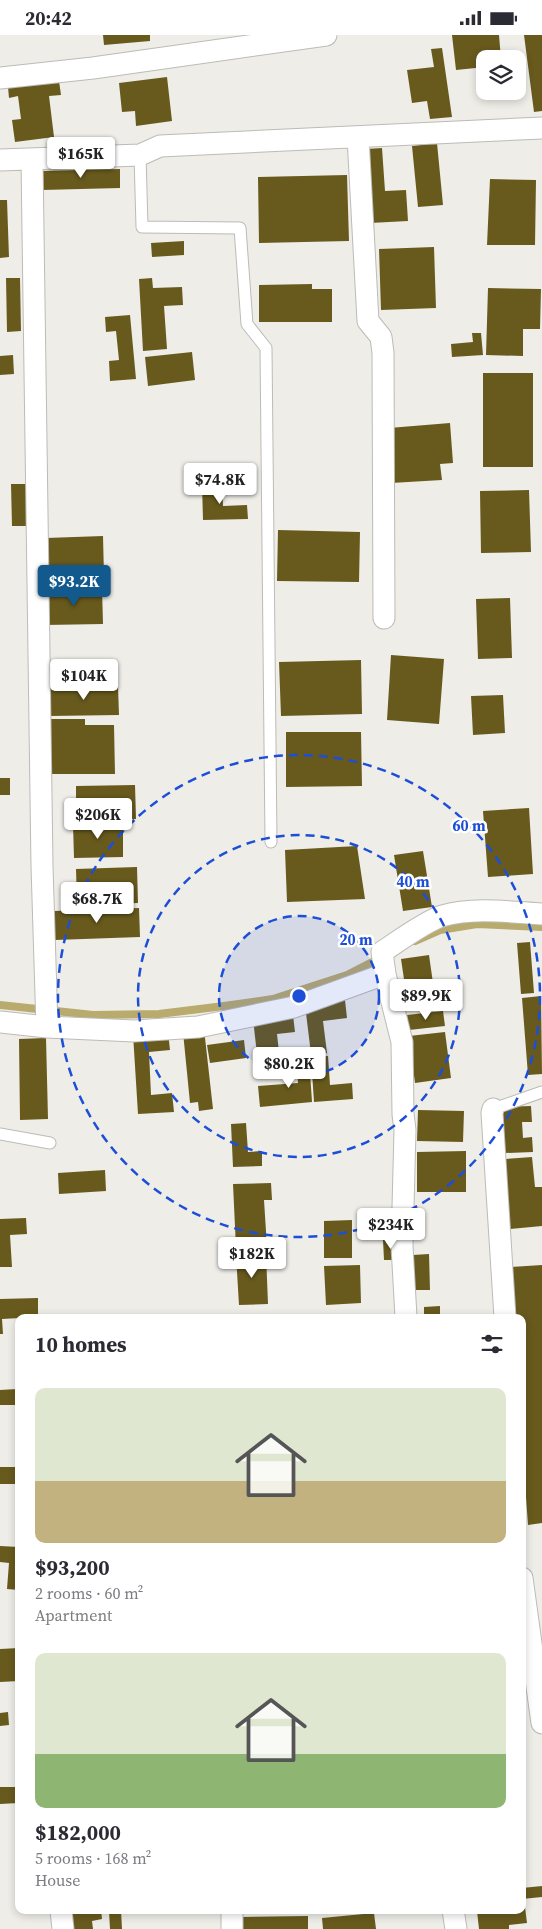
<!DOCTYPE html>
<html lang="en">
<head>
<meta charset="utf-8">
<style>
	:root { --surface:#fff; --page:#f2f2f3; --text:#2b2b33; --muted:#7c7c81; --accent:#125a8e }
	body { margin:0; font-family:"Source Serif 4",serif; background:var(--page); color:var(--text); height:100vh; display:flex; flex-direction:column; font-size:19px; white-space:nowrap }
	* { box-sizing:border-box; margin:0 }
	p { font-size:16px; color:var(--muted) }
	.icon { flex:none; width:28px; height:28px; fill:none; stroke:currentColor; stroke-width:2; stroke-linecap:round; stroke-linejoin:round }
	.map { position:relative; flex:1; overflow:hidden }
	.details { position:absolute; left:15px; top:1279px; width:511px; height:600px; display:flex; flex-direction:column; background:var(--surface); border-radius:10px; box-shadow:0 2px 8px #0003 }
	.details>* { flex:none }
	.fabs { position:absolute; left:476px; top:15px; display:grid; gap:10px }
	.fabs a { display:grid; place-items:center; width:50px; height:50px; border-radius:10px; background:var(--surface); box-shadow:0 2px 8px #0003; font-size:25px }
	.price { position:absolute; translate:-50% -42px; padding:0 11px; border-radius:5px; background:#fff; color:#222; font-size:16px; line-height:32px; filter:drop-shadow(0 1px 2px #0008) }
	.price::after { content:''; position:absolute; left:50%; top:30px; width:15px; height:11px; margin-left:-8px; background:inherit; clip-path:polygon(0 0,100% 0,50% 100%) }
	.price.active { background:var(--accent); color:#fff }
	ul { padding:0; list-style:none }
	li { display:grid; align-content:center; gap:10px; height:265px; padding:0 20px }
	li span { display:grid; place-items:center; height:155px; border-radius:10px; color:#555 }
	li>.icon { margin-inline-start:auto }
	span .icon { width:90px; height:90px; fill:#fffc; stroke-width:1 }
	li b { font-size:21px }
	h2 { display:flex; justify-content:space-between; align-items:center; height:60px; padding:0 20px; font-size:21px }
	.status { display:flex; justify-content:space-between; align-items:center; height:35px; padding:0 25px; background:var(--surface); direction:ltr }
	.status svg { height:14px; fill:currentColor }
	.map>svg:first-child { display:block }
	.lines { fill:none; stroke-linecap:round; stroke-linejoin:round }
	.stream { stroke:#b9ab6e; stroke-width:8 }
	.building { fill:#685a1d }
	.lane-casing { stroke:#bcbbb7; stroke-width:13 }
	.street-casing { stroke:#bcbbb7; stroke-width:23 }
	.lane { stroke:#fff; stroke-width:11 }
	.street { stroke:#fff; stroke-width:21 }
	.ring { fill:none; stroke:#1d4ed8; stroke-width:2.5; stroke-dasharray:9 6 }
	.centre { fill:#1d4ed8; stroke:#fff; stroke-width:2.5 }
	.ring-label { font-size:15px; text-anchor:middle; font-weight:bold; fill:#1d4ed8; stroke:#fff; stroke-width:5; stroke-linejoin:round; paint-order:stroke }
</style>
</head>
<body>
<div class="status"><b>20:42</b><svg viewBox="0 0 49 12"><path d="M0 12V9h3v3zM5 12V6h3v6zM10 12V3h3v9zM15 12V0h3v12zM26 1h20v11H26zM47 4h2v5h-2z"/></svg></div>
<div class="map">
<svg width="542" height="1894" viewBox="0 0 542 1894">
	<rect width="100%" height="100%" fill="#eeede8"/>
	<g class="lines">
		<!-- stream -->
		<path class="stream" d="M 415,906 L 440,895 L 477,889 L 542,892
			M 0,970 L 93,980 L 159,979 L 224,971 L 273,964 L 347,940 L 382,922"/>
	</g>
	<!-- building -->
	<path class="building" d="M 103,0 L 150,0 L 150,6 L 104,10 Z
		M 452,0 L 499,0 L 501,24 L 485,24 L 485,32 L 456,35 Z
		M 524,0 L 542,0 L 542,76 L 534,77 Z
		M 442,13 L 452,82 L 430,84 L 427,66 L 412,68 L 407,35 L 434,32 L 431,14 Z
		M 167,42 L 172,86 L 136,91 L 135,76 L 122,77 L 119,48 Z
		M 59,46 L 61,60 L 49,61 L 54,102 L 15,107 L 12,85 L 21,84 L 18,61 L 9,63 L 8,52 Z
		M 437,108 L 443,170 L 418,172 L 412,111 Z
		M 382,113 L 385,156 L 406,155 L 408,186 L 370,188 L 366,114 Z
		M 120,134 L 120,153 L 42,155 L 41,136 Z
		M 347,140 L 349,206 L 259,208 L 258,142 Z
		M 490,144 L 536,145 L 535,210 L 487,210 Z
		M 0,165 L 7,165 L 9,222 L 0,223 Z
		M 184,206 L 184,220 L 152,222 L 151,208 Z
		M 434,212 L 436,273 L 381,275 L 379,214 Z
		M 6,243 L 20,243 L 21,296 L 7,297 Z
		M 152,243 L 153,253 L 182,252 L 183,270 L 164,271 L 167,314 L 143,316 L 139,244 Z
		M 312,249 L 312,254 L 332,254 L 332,287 L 259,287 L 259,250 Z
		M 488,253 L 541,254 L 540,294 L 523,294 L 523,321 L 486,320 Z
		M 130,280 L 136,344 L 110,346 L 109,326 L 119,325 L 116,296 L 106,297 L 105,282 Z
		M 472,298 L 481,298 L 483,320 L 452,322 L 451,309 L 473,307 Z
		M 192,317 L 195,345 L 148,351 L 145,322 Z
		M 13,320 L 14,339 L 0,340 L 0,321 Z
		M 483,338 L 533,338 L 533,432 L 483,432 Z
		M 450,388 L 453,428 L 440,429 L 442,445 L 391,448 L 389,393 Z
		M 222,448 L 223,471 L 247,470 L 248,484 L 203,485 L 202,449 Z
		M 11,449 L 26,449 L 27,491 L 12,491 Z
		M 529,455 L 531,517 L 481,518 L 480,456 Z
		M 278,495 L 360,497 L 359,547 L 277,546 Z
		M 103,501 L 104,541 L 47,543 L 46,503 Z
		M 102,553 L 103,589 L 45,590 L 45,554 Z
		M 510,563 L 512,623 L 478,624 L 476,564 Z
		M 391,620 L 444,624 L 439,689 L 387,685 Z
		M 361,625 L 362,679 L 281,681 L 279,627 Z
		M 118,651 L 119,680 L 49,681 L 49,652 Z
		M 503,660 L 505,698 L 473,700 L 471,661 Z
		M 49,684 L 85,684 L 85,690 L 114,690 L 115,739 L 49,739 Z
		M 286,697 L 361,697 L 362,751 L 286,752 Z
		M 0,743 L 10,743 L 10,760 L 0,760 Z
		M 135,750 L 136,784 L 76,784 L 76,751 Z
		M 529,773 L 533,839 L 488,842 L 483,776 Z
		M 123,788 L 123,822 L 74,823 L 73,789 Z
		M 357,811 L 365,864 L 287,867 L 285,815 Z
		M 423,816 L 432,872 L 403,876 L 394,820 Z
		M 137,832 L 138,868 L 77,870 L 76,834 Z
		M 139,873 L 140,902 L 55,905 L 54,876 Z
		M 530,907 L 534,958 L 521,959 L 517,908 Z
		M 429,920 L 433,948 L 405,951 L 401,924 Z
		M 541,961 L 542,1039 L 528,1040 L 522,963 Z
		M 345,965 L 347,983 L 323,986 L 327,1018 L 311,1019 L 305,970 Z
		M 443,976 L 445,991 L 409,995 L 407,980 Z
		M 293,980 L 295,997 L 277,999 L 280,1026 L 258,1028 L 253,984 Z
		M 204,994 L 213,1074 L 199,1076 L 198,1067 L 190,1068 L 183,997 Z
		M 168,997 L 170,1015 L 149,1017 L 151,1060 L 172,1058 L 174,1077 L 138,1079 L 133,999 Z
		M 445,997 L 451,1043 L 415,1048 L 409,1001 Z
		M 46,1003 L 48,1084 L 20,1085 L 19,1004 Z
		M 244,1005 L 246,1023 L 210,1028 L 207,1010 Z
		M 328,1021 L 330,1050 L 352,1048 L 353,1064 L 314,1067 L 311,1022 Z
		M 309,1023 L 312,1067 L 260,1072 L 258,1051 L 298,1048 L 296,1024 Z
		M 531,1071 L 532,1087 L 522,1087 L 523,1103 L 532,1102 L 533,1117 L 505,1118 L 502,1072 Z
		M 418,1075 L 464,1076 L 463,1107 L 417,1106 Z
		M 246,1088 L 248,1117 L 262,1116 L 262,1131 L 233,1132 L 231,1089 Z
		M 466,1116 L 466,1157 L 417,1157 L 417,1117 Z
		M 532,1122 L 535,1152 L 542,1152 L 542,1191 L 510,1194 L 505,1124 Z
		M 105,1135 L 106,1156 L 59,1159 L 58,1138 Z
		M 271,1148 L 272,1165 L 264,1165 L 267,1212 L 236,1213 L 233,1149 Z
		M 26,1183 L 27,1199 L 10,1200 L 12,1232 L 0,1232 L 0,1184 Z
		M 352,1185 L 352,1223 L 324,1223 L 324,1186 Z
		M 383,1205 L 398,1205 L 398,1225 L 384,1225 Z
		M 266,1219 L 268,1269 L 239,1270 L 236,1220 Z
		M 429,1219 L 430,1255 L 414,1255 L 413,1220 Z
		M 360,1230 L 361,1268 L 326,1270 L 324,1231 Z
		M 542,1230 L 542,1488 L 528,1490 L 522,1406 L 522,1282 L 514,1282 L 511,1232 Z
		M 38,1263 L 38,1282 L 2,1284 L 3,1299 L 0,1299 L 0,1264 Z
		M 440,1271 L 440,1282 L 424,1282 L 424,1272 Z
		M 17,1354 L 17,1370 L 0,1370 L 0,1355 Z
		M 0,1432 L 19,1432 L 19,1449 L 0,1449 Z
		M 0,1511 L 19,1512 L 19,1555 L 7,1554 L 9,1528 L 0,1527 Z
		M 19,1613 L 19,1646 L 0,1647 L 0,1614 Z
		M 8,1677 L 9,1690 L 0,1691 L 0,1678 Z
		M 0,1752 L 19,1752 L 19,1768 L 0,1769 Z
		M 542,1851 L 542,1862 L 522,1864 L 522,1853 Z
		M 522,1872 L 525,1872 L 527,1888 L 509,1890 L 509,1894 L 479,1894 L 477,1876 L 522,1875 Z
		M 68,1875 L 101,1875 L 102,1884 L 92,1886 L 93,1894 L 69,1894 Z
		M 121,1875 L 122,1894 L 110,1894 L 109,1876 Z
		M 374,1878 L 376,1894 L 323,1894 L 322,1883 Z
		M 308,1881 L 308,1894 L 240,1894 L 240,1882 Z"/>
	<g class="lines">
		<defs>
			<path id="lane" d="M 140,120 L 142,192 L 240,193 L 247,289 L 266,313 L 271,807
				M 493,1074 L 542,1057
				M 0,1099 L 50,1108"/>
			<path id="street" d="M 0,43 L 93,33 L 326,0
				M 358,102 L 368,286 L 381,302 L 383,318 L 384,583
				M 0,125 L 140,120 L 160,111 L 542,93
				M 32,125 L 42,831 L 47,992
				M 385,939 L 402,1007 L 403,1079 L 405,1095 L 402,1211 L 406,1282
				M 0,987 L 47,992 L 134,996 L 198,992 L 294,972 L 385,939 L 382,917 C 397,907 426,886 442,881 C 474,872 509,877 542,879
				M 493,1074 L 492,1078 L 505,1282
				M 522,1543 L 542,1688
				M 61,1875 L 63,1894
				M 232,1875 L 232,1894
				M 453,1875 L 456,1894"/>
		</defs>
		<!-- lane casing -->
		<use href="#lane" class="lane-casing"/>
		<!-- street casing -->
		<use href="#street" class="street-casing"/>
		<!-- lane -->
		<use href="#lane" class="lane"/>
		<!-- street -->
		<use href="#street" class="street"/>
	</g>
	<!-- distance rings -->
	<circle cx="299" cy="961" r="80" fill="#1d4ed8" fill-opacity=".12"/>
	<g class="ring">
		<circle cx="299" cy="961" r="80"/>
		<circle cx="299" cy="961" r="161"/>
		<circle cx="299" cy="961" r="241"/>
	</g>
	<circle cx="299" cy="961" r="8" class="centre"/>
	<g class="ring-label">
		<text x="469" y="796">60 m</text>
		<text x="413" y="852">40 m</text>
		<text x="356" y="910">20 m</text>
	</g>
</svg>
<div class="fabs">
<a><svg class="icon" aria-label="layers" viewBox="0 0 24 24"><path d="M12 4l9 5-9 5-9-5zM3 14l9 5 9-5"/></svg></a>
</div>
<b class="price" style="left:81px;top:144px">$165K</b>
<b class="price" style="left:220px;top:470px">$74.8K</b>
<b class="price active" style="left:74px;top:572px">$93.2K</b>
<b class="price" style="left:84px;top:666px">$104K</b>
<b class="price" style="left:98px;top:805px">$206K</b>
<b class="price" style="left:97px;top:889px">$68.7K</b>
<b class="price" style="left:426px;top:986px">$89.9K</b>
<b class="price" style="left:289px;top:1054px">$80.2K</b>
<b class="price" style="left:391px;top:1215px">$234K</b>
<b class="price" style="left:252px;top:1244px">$182K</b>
<section class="details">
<h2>10 homes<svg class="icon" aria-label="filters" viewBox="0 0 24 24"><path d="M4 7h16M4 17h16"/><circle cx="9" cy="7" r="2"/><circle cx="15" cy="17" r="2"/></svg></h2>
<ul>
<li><span style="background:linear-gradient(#dfe7d0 60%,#c2b280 0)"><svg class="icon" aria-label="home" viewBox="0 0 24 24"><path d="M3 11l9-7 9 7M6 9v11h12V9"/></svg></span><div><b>$93,200</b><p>2 rooms · 60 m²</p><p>Apartment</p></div></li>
<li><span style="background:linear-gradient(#dfe7d0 65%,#8fb573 0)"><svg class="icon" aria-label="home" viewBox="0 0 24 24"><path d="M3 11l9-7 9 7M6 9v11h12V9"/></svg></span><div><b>$182,000</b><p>5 rooms · 168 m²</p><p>House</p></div></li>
</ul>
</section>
</div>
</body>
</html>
